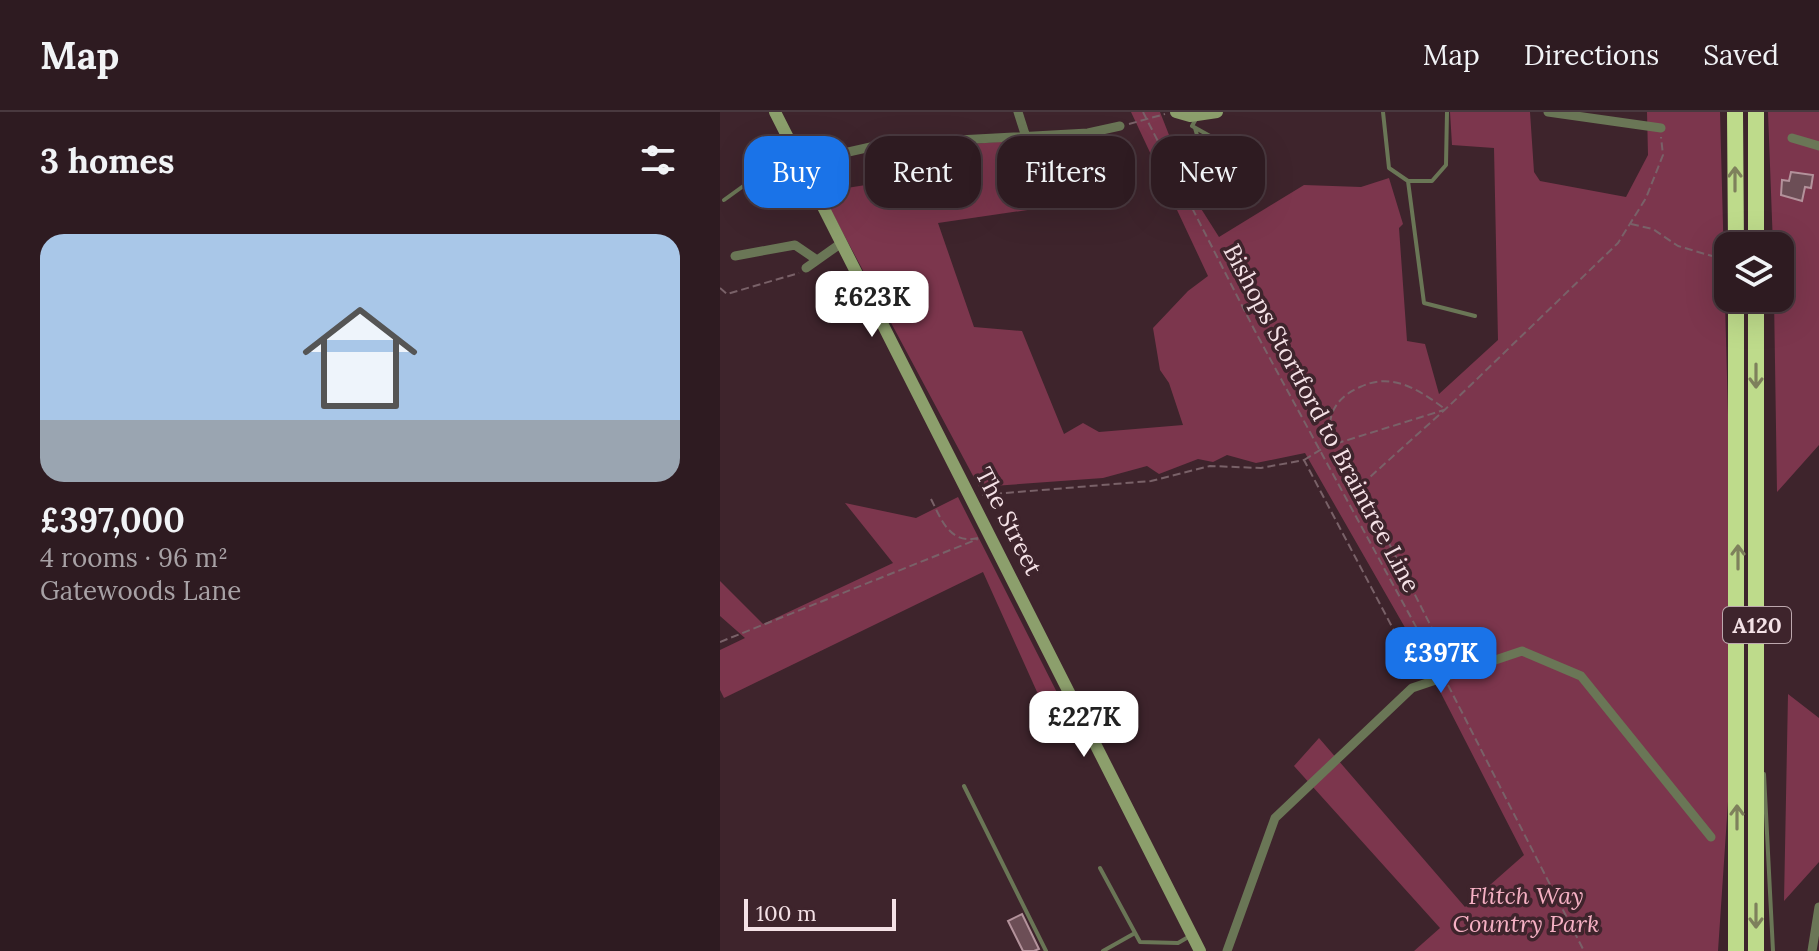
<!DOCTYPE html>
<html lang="en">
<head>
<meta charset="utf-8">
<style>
	:root { --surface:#2e1b21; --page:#36242a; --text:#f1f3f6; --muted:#a7a1a5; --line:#49393f; --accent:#1a73e8 }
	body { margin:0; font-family:Lora,serif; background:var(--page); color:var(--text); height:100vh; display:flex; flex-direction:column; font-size:30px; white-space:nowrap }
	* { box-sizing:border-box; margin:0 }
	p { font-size:26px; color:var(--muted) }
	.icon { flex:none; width:44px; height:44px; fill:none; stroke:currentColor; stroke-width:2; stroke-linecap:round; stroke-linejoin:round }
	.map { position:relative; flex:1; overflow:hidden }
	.sheet { display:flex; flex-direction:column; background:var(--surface); width:720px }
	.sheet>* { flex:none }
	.guide { position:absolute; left:24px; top:24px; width:760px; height:72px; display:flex; gap:16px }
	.fabs { position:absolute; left:994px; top:120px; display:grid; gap:16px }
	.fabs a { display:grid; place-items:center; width:80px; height:80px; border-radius:16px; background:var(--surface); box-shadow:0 8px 32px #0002,0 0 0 2px var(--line); font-size:40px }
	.scale { position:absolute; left:24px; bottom:20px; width:152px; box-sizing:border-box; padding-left:8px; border:4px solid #f4e1e6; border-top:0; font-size:22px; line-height:28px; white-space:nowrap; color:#f4e1e6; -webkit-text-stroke:6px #3e242c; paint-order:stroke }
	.price { position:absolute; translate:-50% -68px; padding:0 18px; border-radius:16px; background:#fff; color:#222; font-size:26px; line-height:52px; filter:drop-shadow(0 2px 4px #0008) }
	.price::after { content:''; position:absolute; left:50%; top:48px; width:24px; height:18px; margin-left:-12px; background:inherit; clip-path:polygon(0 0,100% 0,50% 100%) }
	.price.selected { background:var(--accent); color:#fff }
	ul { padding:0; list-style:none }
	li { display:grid; align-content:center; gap:16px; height:424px; padding:0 40px }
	li span { display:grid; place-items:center; height:248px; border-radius:24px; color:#555 }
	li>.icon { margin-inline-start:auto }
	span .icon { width:144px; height:144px; fill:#fffc; stroke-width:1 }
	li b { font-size:34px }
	h2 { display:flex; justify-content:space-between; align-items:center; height:96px; padding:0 40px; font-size:34px }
	.chip { padding:0 28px; border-radius:24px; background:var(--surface); box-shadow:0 8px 32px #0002,0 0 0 2px var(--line); font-size:28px; line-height:72px }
	.chip.selected { background:var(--accent); color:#fff }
	header { display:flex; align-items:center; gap:48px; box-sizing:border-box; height:112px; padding:0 40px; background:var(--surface); border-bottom:2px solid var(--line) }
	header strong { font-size:38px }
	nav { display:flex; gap:44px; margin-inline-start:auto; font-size:28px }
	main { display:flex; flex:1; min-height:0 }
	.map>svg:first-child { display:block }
	.green { fill:#7c364d }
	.building { fill:#6c4e56; stroke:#b3929b; stroke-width:2 }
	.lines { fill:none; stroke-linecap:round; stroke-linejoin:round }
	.path { stroke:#796168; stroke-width:2; stroke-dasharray:8 4; stroke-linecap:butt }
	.lane { stroke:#6a7656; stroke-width:4 }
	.street { stroke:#6a7656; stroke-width:9 }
	.secondary { stroke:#8c9f6c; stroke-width:12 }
	.highway { stroke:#bedb8b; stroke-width:16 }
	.oneway { stroke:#7e805c }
	.labels { text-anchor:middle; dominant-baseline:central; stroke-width:7; stroke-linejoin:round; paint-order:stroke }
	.shield { fill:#3e242c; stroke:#bda8ae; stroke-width:2 }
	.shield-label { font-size:22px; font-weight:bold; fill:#f4e1e6 }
	.street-label { font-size:24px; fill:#f4e1e6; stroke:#3e242c }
	.park-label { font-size:24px; font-style:italic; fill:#f5b0c3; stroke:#3e242c }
</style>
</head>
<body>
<header>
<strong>Map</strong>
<nav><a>Map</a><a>Directions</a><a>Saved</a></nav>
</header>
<main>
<section class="sheet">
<h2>3 homes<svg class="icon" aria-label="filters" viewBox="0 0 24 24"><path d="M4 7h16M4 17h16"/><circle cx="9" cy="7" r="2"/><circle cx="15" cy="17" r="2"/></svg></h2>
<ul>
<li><span style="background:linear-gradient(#a9c7e8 75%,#9aa5b1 0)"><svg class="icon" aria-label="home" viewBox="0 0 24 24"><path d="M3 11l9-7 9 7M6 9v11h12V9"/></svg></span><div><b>£397,000</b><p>4 rooms · 96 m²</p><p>Gatewoods Lane</p></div></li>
</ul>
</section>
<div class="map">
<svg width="1099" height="839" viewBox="0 0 1099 839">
	<rect width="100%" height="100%" fill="#3e242c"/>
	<!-- green -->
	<path class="green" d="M 411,0 L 440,0 L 473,84 L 499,125 L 584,73 L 641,75 L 669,66 L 683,112 L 679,116 L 687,229 L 705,232 L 719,282 L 778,228 L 774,36 L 732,33 L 730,0 L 810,0 L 814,60 L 820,69 L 906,85 L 928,43 L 927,0 L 1000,0 L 1009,340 L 1009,675 L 998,839 L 694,839 L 720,816 L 574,654 L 599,626 L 745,795 L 804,743 L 707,554 L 585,341 L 536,351 L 507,343 L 493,350 L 478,347 L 439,362 L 427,354 L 383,366 L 259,375 L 101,80 L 197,65 L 195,36 L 317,27 L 321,96 L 218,111 L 254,215 L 302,219 L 344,322 L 363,311 L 379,320 L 463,313 L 449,271 L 440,258 L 433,216 L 468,179 L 488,164 Z
		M 1048,0 L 1099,0 L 1099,333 L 1057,380 L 1054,186 L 1060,186 L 1060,134 L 1053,134 Z
		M 238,385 L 358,622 L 340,631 L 263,460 L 4,586 L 0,578 L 0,538 L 25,526 L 0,504 L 0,469 L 43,512 L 173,451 L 125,391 L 196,406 Z
		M 1068,582 L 1099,606 L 1099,750 L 1064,789 Z"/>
	<!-- building -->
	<path class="building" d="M 1071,60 L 1093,63 L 1091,76 L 1085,75 L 1082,89 L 1061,83 L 1062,68 L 1069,69 Z
		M 302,802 L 319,837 L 314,839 L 303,839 L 288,809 Z"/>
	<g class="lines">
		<!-- path -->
		<path class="path" d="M 423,0 L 535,219 L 719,557
			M 409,12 L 445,2
			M 911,112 L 933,117 L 958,134 L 992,144
			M 0,176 L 7,182 L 79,161
			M 605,335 C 611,323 608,311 613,299 C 619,287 627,281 640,275 C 672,260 698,277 725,297
			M 584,348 L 605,335 L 724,298
			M 262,383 L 431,369 L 490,354 L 541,356 L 584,348 L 698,564
			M 211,387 C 221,407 230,433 258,426
			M 0,530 L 258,427
			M 731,554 L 640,374 L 730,293 L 898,131 L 926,86 L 943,43 L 941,25
			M 728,573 L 864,839"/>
		<!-- lane -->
		<path class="lane" d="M 663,0 L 669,56 L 688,69 L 712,69 L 726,53 L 727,0
			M 477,5 L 472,14 L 490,24 L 511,57
			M 475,16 L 490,68
			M 688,69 L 704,191 L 755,204
			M 4,88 L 40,62 L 74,47
			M 1044,662 L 1053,839
			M 244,674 L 326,839
			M 380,756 L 420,830 L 458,831 L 470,824
			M 383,839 L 415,821"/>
		<!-- street -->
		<path class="street" d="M 298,0 L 306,25
			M 828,0 L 941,16
			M 1072,26 L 1099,34
			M 82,57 L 115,43 L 164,32 L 368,21 L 400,14
			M 15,144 L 75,133 L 97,148
			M 86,156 L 120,132
			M 507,839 L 555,706 L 692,576 L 802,539 L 861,564 L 991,725
			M 1092,839 L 1099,795"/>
		<!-- secondary -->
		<path class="secondary" d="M 55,0 L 480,839
			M 456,0 L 470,4 L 497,0"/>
		<!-- highway -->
		<path class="highway" d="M 1015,0 L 1016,134
			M 1036,134 L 1036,0
			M 1016,186 L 1016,839
			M 1036,839 L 1036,186"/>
	</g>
	<!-- one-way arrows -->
	<defs><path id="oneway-shaft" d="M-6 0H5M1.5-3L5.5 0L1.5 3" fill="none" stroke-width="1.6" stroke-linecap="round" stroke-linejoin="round" transform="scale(2)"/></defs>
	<g class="oneway">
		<use href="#oneway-shaft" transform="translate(1015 67) rotate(-90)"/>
		<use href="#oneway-shaft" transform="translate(1036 264) rotate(90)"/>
		<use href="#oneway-shaft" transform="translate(1018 445) rotate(-90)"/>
		<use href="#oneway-shaft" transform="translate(1017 705) rotate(-90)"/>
		<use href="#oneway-shaft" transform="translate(1036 804) rotate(90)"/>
	</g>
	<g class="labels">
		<!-- shield labels -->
		<rect class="shield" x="1003" y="495" width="68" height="36" rx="6"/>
		<g class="shield-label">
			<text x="1037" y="513">A120</text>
		</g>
		<!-- street labels -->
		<g class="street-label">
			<text transform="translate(602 306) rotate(62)">Bishops Stortford to Braintree Line</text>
			<text transform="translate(289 409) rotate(63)">The Street</text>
		</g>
		<!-- park labels -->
		<g class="park-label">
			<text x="806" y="783">Flitch Way<tspan x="806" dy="28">Country Park</tspan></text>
		</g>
	</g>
</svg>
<div class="fabs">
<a><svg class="icon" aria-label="layers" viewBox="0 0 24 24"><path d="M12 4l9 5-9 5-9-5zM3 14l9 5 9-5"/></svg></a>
</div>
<div class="scale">100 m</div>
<b class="price" style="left:152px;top:227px">£623K</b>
<b class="price selected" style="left:721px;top:583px">£397K</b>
<b class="price" style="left:364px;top:647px">£227K</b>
<div class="guide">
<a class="chip selected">Buy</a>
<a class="chip">Rent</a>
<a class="chip">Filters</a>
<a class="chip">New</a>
</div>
</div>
</main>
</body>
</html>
